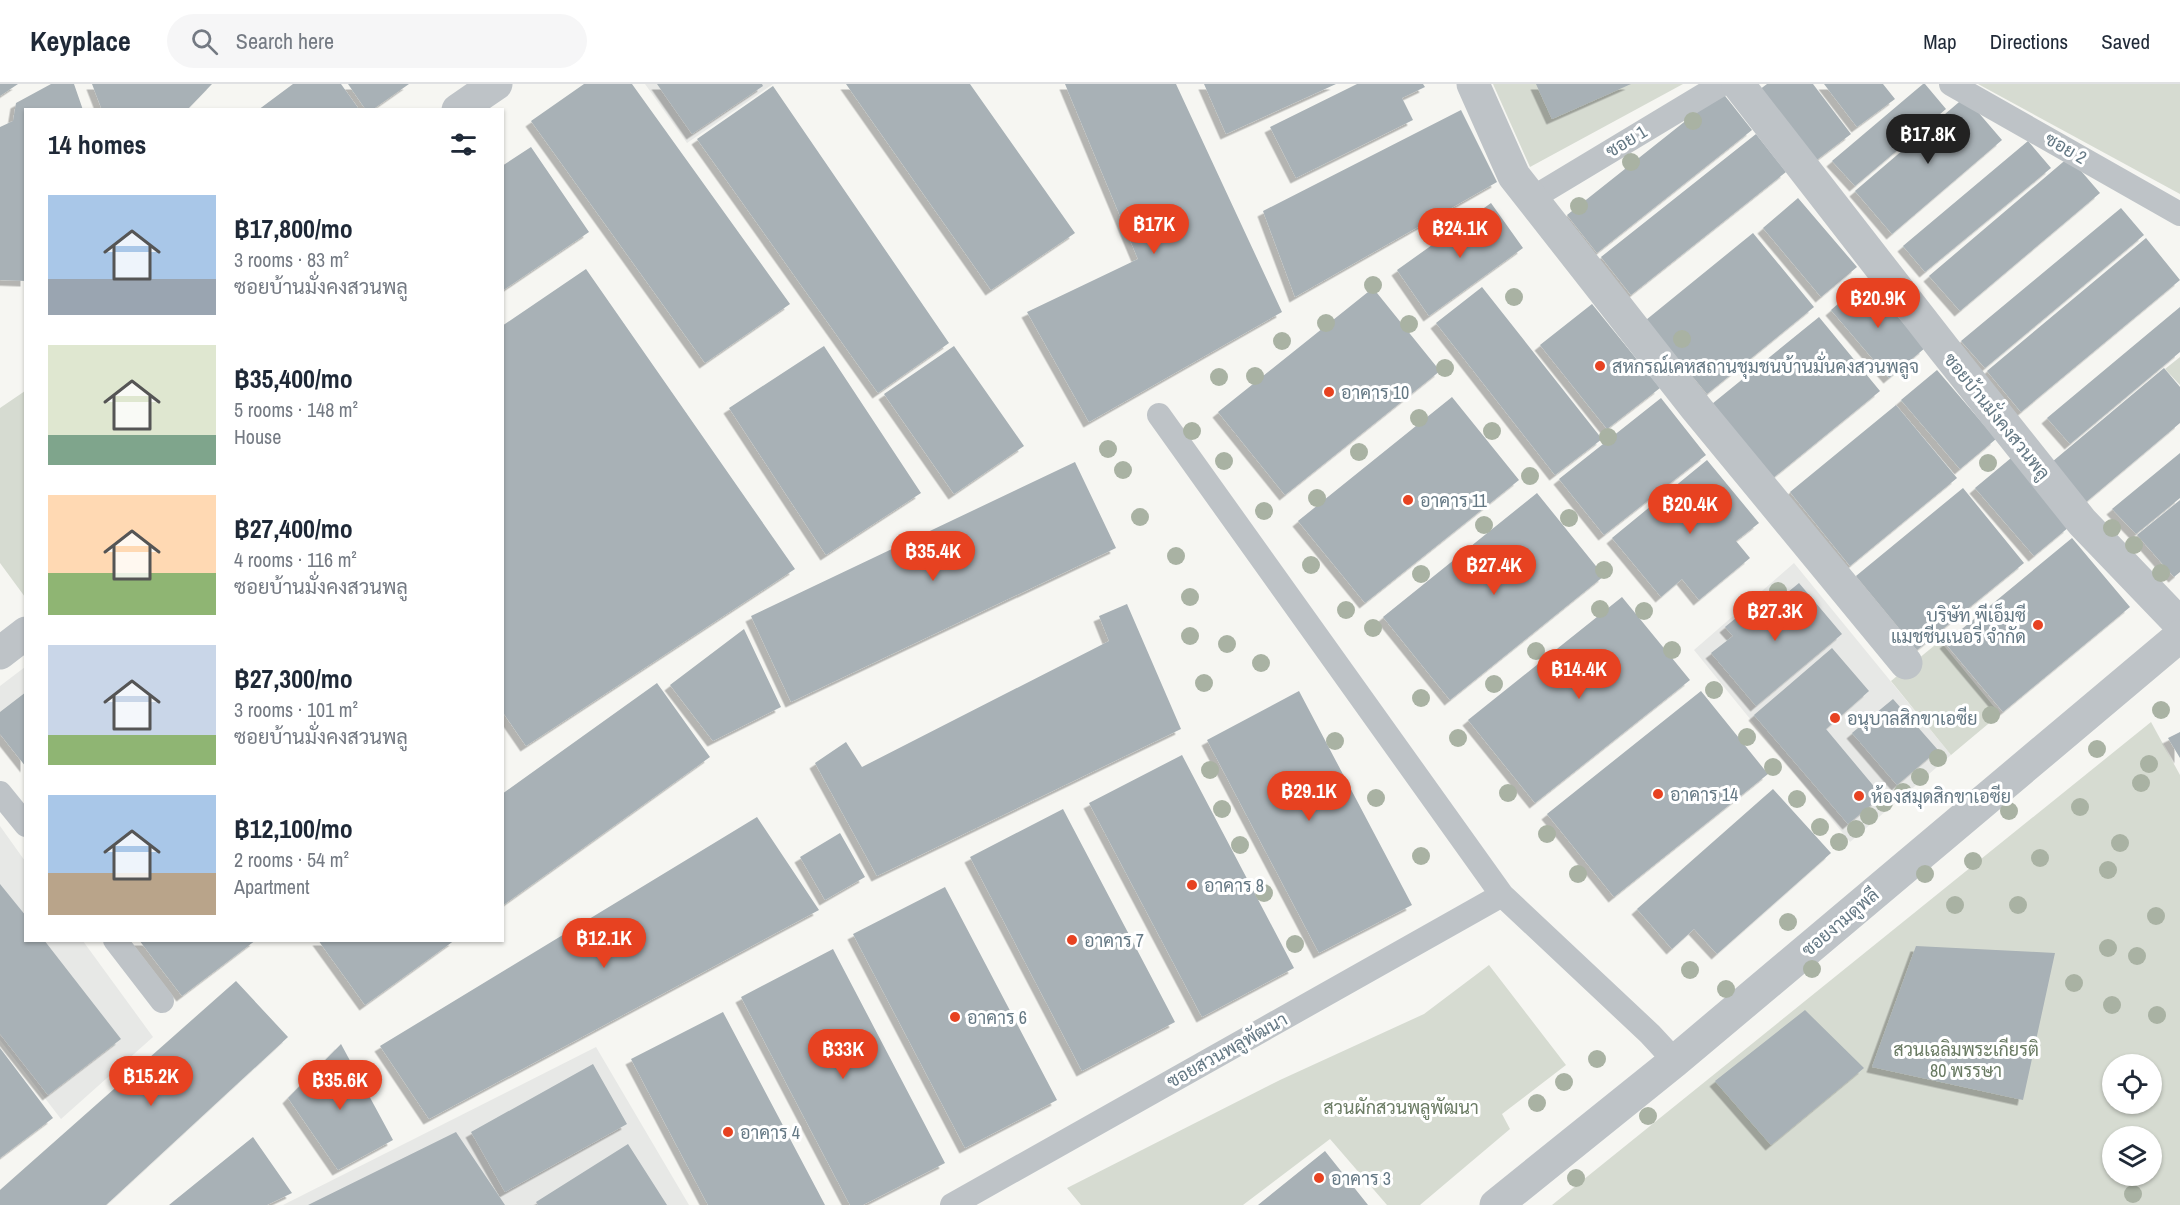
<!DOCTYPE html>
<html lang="en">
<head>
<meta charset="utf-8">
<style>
	:root { --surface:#fff; --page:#f6f6f7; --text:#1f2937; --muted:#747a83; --line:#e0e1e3; --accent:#e74221 }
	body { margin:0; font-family:"Archivo Narrow",Sarabun,sans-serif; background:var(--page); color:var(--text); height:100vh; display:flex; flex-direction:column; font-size:22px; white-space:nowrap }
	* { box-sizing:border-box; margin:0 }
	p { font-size:20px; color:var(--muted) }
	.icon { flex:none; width:33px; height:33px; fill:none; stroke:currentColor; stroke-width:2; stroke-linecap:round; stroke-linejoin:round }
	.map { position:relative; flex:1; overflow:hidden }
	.panel { position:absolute; left:24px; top:24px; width:480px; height:834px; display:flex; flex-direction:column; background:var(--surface); border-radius:0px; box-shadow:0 2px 4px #0004 }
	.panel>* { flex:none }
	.buttons { position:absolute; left:2102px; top:970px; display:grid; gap:12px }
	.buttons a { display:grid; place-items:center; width:60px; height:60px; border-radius:50%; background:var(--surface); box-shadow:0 2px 4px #0004; font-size:30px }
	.price { position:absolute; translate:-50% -51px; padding:0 14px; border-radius:21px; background:var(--accent); color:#fff; font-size:20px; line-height:39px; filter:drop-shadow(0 2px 3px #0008) }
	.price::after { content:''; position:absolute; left:50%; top:36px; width:18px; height:14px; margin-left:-9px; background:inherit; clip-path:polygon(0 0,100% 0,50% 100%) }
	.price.active { background:#222; color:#fff }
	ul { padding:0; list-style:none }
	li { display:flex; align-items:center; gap:18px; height:150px; padding:0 24px }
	li span { display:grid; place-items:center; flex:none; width:168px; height:120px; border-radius:0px; color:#555 }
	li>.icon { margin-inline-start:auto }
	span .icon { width:72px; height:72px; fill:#fffc; stroke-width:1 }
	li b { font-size:26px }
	h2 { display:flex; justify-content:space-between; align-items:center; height:72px; padding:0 24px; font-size:26px }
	header { display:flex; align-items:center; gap:36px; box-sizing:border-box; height:84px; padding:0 30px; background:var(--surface); border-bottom:2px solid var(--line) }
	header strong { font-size:28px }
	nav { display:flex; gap:33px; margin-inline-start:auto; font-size:21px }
	.search { width:420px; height:54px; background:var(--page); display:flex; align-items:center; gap:15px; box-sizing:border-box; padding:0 21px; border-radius:33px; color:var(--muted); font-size:22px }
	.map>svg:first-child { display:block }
	.built { fill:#e7e8e6 }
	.green { fill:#d6dbd1; fill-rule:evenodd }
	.building { fill:#a8b1b6; filter:url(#shadow) }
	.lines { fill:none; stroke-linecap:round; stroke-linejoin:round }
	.service { stroke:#bec3c7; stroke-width:24 }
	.minor { stroke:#bec3c7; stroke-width:33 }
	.tertiary { stroke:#bec3c7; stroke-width:33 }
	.tree { fill:#a9b2a3 }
	.poi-dot { fill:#e74221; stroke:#fff; stroke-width:2 }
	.labels { text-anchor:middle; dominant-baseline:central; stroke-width:6; stroke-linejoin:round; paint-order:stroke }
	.street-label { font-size:18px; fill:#647884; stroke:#fff }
	.poi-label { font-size:18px; fill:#647884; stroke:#fff; text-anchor:start }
	.park-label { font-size:18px; fill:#6a7b63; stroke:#fff }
</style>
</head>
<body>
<header>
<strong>Keyplace</strong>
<div class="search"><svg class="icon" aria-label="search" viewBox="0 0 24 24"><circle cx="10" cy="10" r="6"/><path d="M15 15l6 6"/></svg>Search here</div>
<nav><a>Map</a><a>Directions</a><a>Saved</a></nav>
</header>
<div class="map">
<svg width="2180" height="1121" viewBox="0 0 2180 1121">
	<defs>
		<filter id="shadow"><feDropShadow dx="-5.5" dy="5.5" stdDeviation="0" flood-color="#0004"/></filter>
	</defs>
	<rect width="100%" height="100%" fill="#f6f6f2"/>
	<!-- built -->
	<path class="built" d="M 645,0 L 773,0 L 687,59 Z
		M 1794,479 L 1951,671 L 1850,758 L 1694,566 Z
		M 25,583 L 25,632 L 0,652 L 0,602 Z
		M 0,742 L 25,777 L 26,856 L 83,857 L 153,953 L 61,1035 L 0,956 Z
		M 596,963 L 689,1121 L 283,1121 Z"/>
	<!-- green -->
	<path class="green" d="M 1493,0 L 1683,0 L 1530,83 Z
		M 1978,0 L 2180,0 L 2180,110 Z
		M 2180,273 L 2180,301 L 2165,285 Z
		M 25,307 L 26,513 L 25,513 L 0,479 L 0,324 Z
		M 1940,557 L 2000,630 L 1951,671 L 1891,597 Z
		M 2151,638 L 2180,691 L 2180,1121 L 1552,1121 ZM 2112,981 L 2151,981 L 2151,1020 L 2112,1020 ZM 2112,1053 L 2151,1053 L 2151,1092 L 2112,1092 Z
		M 1489,881 L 1566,981 L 1502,1030 L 1510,1045 L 1420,1121 L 1387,1121 L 1330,1055 L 1243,1121 L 1081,1121 L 1067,1104 L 1280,996 L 1424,930 Z"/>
	<!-- building -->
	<path class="building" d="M 0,0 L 18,0 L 0,12 Z
		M 51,0 L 74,0 L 83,26 L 26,26 L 26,197 L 0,196 L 0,43 L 13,37 L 16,19 Z
		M 92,0 L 212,0 L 187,26 L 102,26 Z
		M 293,0 L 341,0 L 358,24 L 258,26 Z
		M 348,0 L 409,0 L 372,26 L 366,26 Z
		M 584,0 L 632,0 L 790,220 L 705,279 L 531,37 Z
		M 657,0 L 762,0 L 763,2 L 692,50 Z
		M 846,0 L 970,0 L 1075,149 L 991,206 Z
		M 1065,0 L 1176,0 L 1282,228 L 1089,338 L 1027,228 L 1138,175 Z
		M 1204,0 L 1336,0 L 1226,50 Z
		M 1357,0 L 1423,0 L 1425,3 L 1402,14 L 1413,36 L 1296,94 L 1270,43 Z
		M 1536,0 L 1631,0 L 1552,35 Z
		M 1767,0 L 1813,0 L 1851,50 L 1814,78 L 1759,6 Z
		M 1824,0 L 1883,0 L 1895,15 L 1857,43 Z
		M 1923,0 L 1925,0 L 1946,25 L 1855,102 L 1832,77 Z
		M 773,2 L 949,259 L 878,309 L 697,55 Z
		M 1722,8 L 1752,46 L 1597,169 L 1567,131 Z
		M 1965,13 L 2002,56 L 1892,150 L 1855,107 Z
		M 1461,26 L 1497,98 L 1295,213 L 1263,127 Z
		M 1756,50 L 1786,88 L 1631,211 L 1601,173 Z
		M 2028,57 L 2051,84 L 1925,188 L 1903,162 Z
		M 531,63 L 589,148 L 502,207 L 502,82 Z
		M 2069,73 L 2100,109 L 1960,227 L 1929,192 Z
		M 1798,114 L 1857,183 L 1821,213 L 1763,144 Z
		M 1491,119 L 1523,164 L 1429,232 L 1397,186 Z
		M 2121,124 L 2144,151 L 1985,284 L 1961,257 Z
		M 1753,149 L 1814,223 L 1707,310 L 1646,236 Z
		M 2146,154 L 2180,196 L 2021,328 L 1987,287 Z
		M 586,185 L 795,485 L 526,662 L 502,627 L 502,242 Z
		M 1866,196 L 1925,264 L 1889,294 L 1831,226 Z
		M 1482,203 L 1602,355 L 1555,391 L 1436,239 Z
		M 1373,204 L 1440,287 L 1285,411 L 1218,328 Z
		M 1592,220 L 1660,304 L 1607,345 L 1540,261 Z
		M 2180,223 L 2180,268 L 2070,360 L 2047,334 Z
		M 1819,233 L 1880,307 L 1773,394 L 1712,320 Z
		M 824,262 L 921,409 L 826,471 L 729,324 Z
		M 954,262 L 1024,362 L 954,410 L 884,310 Z
		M 2164,284 L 2180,303 L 2180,339 L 2086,418 L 2052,378 Z
		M 1937,286 L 1996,355 L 1960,385 L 1901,316 Z
		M 1452,313 L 1519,396 L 1365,519 L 1298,437 Z
		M 1661,314 L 1706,371 L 1604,451 L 1559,395 Z
		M 1896,321 L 1957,394 L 1850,482 L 1790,408 Z
		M 2180,369 L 2180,414 L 2136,450 L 2112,425 Z
		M 2011,374 L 2069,443 L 2034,472 L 1975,404 Z
		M 1707,376 L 1759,439 L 1736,457 L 1750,474 L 1699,516 L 1682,495 L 1661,513 L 1612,454 Z
		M 1075,378 L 1116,464 L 791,618 L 751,532 Z
		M 1963,404 L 2024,479 L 1917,566 L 1856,492 Z
		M 1537,409 L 1604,492 L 1450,616 L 1383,533 Z
		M 2180,416 L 2180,488 L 2174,493 L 2137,451 Z
		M 2072,454 L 2130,523 L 2003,628 L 1945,559 Z
		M 1799,499 L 1842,550 L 1756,622 L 1711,569 L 1733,552 L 1725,543 L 1763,512 L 1771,522 Z
		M 1622,513 L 1690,596 L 1535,719 L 1468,636 Z
		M 1127,520 L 1181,645 L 877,792 L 815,679 L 846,658 L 862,683 L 1109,557 L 1099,532 Z
		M 744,545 L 781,623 L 713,657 L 670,601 Z
		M 1832,564 L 1869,607 L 1826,645 L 1882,712 L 1848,740 L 1754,631 Z
		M 657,599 L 710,673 L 502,822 L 502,710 Z
		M 1299,607 L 1412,821 L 1319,869 L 1207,656 Z
		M 1701,607 L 1768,690 L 1614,813 L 1547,730 Z
		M 26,608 L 26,683 L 0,650 L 0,628 Z
		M 1893,615 L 1938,666 L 1897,701 L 1852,649 Z
		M 2180,648 L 2180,674 L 2168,654 Z
		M 1182,671 L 1294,884 L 1202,933 L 1089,719 Z
		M 1773,705 L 1831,769 L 1717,870 L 1694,845 L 1672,865 L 1637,825 Z
		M 1063,725 L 1175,938 L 1082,987 L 970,773 Z
		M 757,733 L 819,826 L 429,1035 L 380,962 Z
		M 840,749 L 865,793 L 825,816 L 800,773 Z
		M 0,800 L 26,832 L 26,856 L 44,856 L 121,955 L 48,1011 L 0,950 Z
		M 945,803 L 1057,1016 L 965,1064 L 853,850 Z
		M 139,856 L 256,856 L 182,912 Z
		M 318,856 L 455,856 L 365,921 Z
		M 1916,862 L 2055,869 L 2023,1016 L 1872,983 Z
		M 833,865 L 945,1079 L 863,1121 L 850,1121 L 741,913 Z
		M 236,897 L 288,953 L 106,1121 L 0,1121 L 0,1106 Z
		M 1805,926 L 1864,984 L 1771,1061 L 1715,997 Z
		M 723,928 L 825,1121 L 708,1121 L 631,975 Z
		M 341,960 L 393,1056 L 338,1086 L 288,1014 Z
		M 0,964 L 53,1034 L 0,1074 Z
		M 593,980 L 627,1040 L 505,1108 L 471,1048 Z
		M 456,1048 L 505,1121 L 308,1121 Z
		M 253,1053 L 292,1109 L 267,1121 L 169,1121 Z
		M 628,1060 L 667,1121 L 538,1121 L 536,1118 Z
		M 1325,1067 L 1368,1121 L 1258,1121 Z"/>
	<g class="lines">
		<!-- service -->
		<path class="service" d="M 1951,0 L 2180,130
			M 1531,115 L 1722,0
			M 1159,331 L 1502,811 L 1650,950 L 1675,977
			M 0,709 L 26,741
			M 115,856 L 162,917
			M 952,1121 L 1502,811"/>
		<!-- minor -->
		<path class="minor" d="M 1473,0 L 1514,92 L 1696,324 L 1906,579
			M 1738,0 L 1944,265 L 2082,438 L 2180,540
			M 458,26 L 496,0
			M 0,569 L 26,549"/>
		<!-- tertiary -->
		<path class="tertiary" d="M 1496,1121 L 1675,977 L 2180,552"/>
	</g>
	<!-- trees -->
	<g class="tree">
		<circle cx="1693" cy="37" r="9"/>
		<circle cx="1631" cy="78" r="9"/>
		<circle cx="1579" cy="122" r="9"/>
		<circle cx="1373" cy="201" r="9"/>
		<circle cx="1514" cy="213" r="9"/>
		<circle cx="1326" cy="239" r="9"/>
		<circle cx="1409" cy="240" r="9"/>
		<circle cx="1682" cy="255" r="9"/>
		<circle cx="1282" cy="257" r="9"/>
		<circle cx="1445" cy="284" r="9"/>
		<circle cx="1255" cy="292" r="9"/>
		<circle cx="1219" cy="293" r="9"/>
		<circle cx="1419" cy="334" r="9"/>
		<circle cx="1192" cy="347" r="9"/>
		<circle cx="1492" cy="347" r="9"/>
		<circle cx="1608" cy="353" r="9"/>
		<circle cx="1108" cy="365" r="9"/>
		<circle cx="1359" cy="368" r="9"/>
		<circle cx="1224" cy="377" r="9"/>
		<circle cx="1988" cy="379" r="9"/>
		<circle cx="1123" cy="386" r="9"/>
		<circle cx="1530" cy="392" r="9"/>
		<circle cx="1317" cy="414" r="9"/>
		<circle cx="1264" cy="427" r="9"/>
		<circle cx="1140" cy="433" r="9"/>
		<circle cx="1569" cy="434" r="9"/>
		<circle cx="1484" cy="441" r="9"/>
		<circle cx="2112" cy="444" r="9"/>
		<circle cx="2134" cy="461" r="9"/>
		<circle cx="1176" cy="472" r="9"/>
		<circle cx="1311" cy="481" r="9"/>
		<circle cx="1604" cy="486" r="9"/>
		<circle cx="2161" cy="489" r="9"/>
		<circle cx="1421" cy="490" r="9"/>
		<circle cx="1778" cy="507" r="9"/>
		<circle cx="1190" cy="513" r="9"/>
		<circle cx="1600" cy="525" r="9"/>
		<circle cx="1346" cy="526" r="9"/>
		<circle cx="1644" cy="527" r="9"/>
		<circle cx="1373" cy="544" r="9"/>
		<circle cx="1190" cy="552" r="9"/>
		<circle cx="1227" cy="560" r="9"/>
		<circle cx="1672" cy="566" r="9"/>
		<circle cx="1536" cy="567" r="9"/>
		<circle cx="1261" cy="579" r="9"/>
		<circle cx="1204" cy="599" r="9"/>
		<circle cx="1494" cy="600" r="9"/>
		<circle cx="1714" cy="606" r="9"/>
		<circle cx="1421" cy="614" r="9"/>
		<circle cx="2161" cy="626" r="9"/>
		<circle cx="1991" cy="631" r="9"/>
		<circle cx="1747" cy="653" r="9"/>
		<circle cx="1458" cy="654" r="9"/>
		<circle cx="1335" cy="657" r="9"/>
		<circle cx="2097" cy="665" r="9"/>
		<circle cx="1938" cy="674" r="9"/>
		<circle cx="2149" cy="680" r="9"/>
		<circle cx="1773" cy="683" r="9"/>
		<circle cx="1210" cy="686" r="9"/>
		<circle cx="1920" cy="693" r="9"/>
		<circle cx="2141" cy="699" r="9"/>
		<circle cx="1903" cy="708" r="9"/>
		<circle cx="1508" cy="709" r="9"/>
		<circle cx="1376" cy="714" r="9"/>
		<circle cx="1797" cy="715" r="9"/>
		<circle cx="1884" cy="719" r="9"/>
		<circle cx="2080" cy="723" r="9"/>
		<circle cx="1222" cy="725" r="9"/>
		<circle cx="2009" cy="727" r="9"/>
		<circle cx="1869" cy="732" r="9"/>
		<circle cx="1820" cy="743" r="9"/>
		<circle cx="1856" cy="745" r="9"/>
		<circle cx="1547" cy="750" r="9"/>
		<circle cx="1839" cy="758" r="9"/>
		<circle cx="2120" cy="759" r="9"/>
		<circle cx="1240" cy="761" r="9"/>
		<circle cx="1421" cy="772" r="9"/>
		<circle cx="2040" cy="774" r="9"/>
		<circle cx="1973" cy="777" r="9"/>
		<circle cx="2108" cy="786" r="9"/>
		<circle cx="1578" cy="790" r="9"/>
		<circle cx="1925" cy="790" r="9"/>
		<circle cx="1264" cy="809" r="9"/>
		<circle cx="1955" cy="821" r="9"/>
		<circle cx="2018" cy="821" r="9"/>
		<circle cx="2156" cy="832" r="9"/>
		<circle cx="1788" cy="838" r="9"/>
		<circle cx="1295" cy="860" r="9"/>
		<circle cx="2108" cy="864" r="9"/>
		<circle cx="2137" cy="872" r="9"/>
		<circle cx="1812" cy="885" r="9"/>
		<circle cx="1690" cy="886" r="9"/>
		<circle cx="2074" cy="899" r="9"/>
		<circle cx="1726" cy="905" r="9"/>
		<circle cx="2112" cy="921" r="9"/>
		<circle cx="2157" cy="931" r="9"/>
		<circle cx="1597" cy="975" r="9"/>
		<circle cx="1564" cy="998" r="9"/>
		<circle cx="1537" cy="1019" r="9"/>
		<circle cx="1648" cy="1032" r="9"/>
		<circle cx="1576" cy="1094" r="9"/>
		<circle cx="2133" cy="1110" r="9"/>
	</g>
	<!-- markers -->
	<g class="poi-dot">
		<circle cx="1600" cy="282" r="6"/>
		<circle cx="1329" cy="308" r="6"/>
		<circle cx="1408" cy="416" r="6"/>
		<circle cx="2038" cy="541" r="6"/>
		<circle cx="1835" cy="634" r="6"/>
		<circle cx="1658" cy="710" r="6"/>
		<circle cx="1859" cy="712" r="6"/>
		<circle cx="1192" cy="801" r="6"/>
		<circle cx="1072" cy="856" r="6"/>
		<circle cx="955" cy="933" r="6"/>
		<circle cx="728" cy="1048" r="6"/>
		<circle cx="1319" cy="1094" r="6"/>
	</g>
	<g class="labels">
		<!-- street labels -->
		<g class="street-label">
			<text transform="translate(1626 57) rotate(-31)">ซอย 1</text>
			<text transform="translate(2066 64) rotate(30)">ซอย 2</text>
			<text transform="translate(1997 332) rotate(51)">ซอยบ้านมั่งคงสวนพลู</text>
			<text transform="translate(1840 838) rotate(-40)">ซอยงามดูพลี</text>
			<text transform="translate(1227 966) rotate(-29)">ซอยสวนพลูพัฒนา</text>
		</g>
		<!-- poi labels -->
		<g class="poi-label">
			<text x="1612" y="282">สหกรณ์เคหสถานชุมชนบ้านมั่นคงสวนพลูจ</text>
			<text x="1341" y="308">อาคาร 10</text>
			<text x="1420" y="416">อาคาร 11</text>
			<text x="2026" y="531" text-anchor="end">บริษัท พีเอ็มซี<tspan x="2026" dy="21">แมชชีนเนอรี่ จำกัด</tspan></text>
			<text x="1847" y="634">อนุบาลสิกขาเอซีย</text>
			<text x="1670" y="710">อาคาร 14</text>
			<text x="1871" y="712">ห้องสมุดสิกขาเอซีย</text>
			<text x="1204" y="801">อาคาร 8</text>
			<text x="1084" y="856">อาคาร 7</text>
			<text x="967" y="933">อาคาร 6</text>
			<text x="740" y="1048">อาคาร 4</text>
			<text x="1331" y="1094">อาคาร 3</text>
		</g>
		<!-- park labels -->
		<g class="park-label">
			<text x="1966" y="965">สวนเฉลิมพระเกียรติ<tspan x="1966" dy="21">80 พรรษา</tspan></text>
			<text x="1401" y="1023">สวนผักสวนพลูพัฒนา</text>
		</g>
	</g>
</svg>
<div class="buttons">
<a><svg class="icon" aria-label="locate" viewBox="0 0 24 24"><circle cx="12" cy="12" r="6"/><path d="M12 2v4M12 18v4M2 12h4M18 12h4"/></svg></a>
<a><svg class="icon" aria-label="layers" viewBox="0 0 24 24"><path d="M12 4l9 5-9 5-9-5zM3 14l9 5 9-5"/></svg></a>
</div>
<b class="price active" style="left:1928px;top:81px">฿17.8K</b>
<b class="price" style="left:1154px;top:171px">฿17K</b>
<b class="price" style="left:1460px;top:175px">฿24.1K</b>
<b class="price" style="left:1878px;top:245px">฿20.9K</b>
<b class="price" style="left:1690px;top:451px">฿20.4K</b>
<b class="price" style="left:933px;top:498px">฿35.4K</b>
<b class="price" style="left:1494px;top:512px">฿27.4K</b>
<b class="price" style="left:1775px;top:558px">฿27.3K</b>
<b class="price" style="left:1579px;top:616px">฿14.4K</b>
<b class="price" style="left:1309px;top:738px">฿29.1K</b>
<b class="price" style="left:604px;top:885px">฿12.1K</b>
<b class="price" style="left:843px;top:996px">฿33K</b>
<b class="price" style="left:151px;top:1023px">฿15.2K</b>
<b class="price" style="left:340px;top:1027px">฿35.6K</b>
<section class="panel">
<h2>14 homes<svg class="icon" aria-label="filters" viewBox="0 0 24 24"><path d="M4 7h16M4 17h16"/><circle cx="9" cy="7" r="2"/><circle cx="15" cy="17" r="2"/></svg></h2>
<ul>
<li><span style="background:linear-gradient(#a9c7e8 70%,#9aa5b1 0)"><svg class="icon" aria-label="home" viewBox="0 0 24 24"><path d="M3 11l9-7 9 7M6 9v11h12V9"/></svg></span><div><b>฿17,800/mo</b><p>3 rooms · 83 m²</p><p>ซอยบ้านมั่งคงสวนพลู</p></div></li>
<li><span style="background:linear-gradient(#dfe7d0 75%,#7fa58c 0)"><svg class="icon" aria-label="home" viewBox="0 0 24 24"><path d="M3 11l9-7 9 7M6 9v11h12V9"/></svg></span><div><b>฿35,400/mo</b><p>5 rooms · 148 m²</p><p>House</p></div></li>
<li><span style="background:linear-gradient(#ffd9b3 65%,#8fb573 0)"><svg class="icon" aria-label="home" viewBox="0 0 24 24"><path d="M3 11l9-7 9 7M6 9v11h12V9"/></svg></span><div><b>฿27,400/mo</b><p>4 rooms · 116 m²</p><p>ซอยบ้านมั่งคงสวนพลู</p></div></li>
<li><span style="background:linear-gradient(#c9d6e8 75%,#8fb573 0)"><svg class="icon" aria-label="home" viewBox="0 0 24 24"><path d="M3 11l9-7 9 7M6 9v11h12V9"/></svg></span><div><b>฿27,300/mo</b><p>3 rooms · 101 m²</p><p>ซอยบ้านมั่งคงสวนพลู</p></div></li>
<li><span style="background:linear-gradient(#a9c7e8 65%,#b9a48a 0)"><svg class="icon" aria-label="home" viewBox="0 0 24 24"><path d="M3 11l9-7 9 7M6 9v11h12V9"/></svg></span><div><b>฿12,100/mo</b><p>2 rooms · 54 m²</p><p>Apartment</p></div></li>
</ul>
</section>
</div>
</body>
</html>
